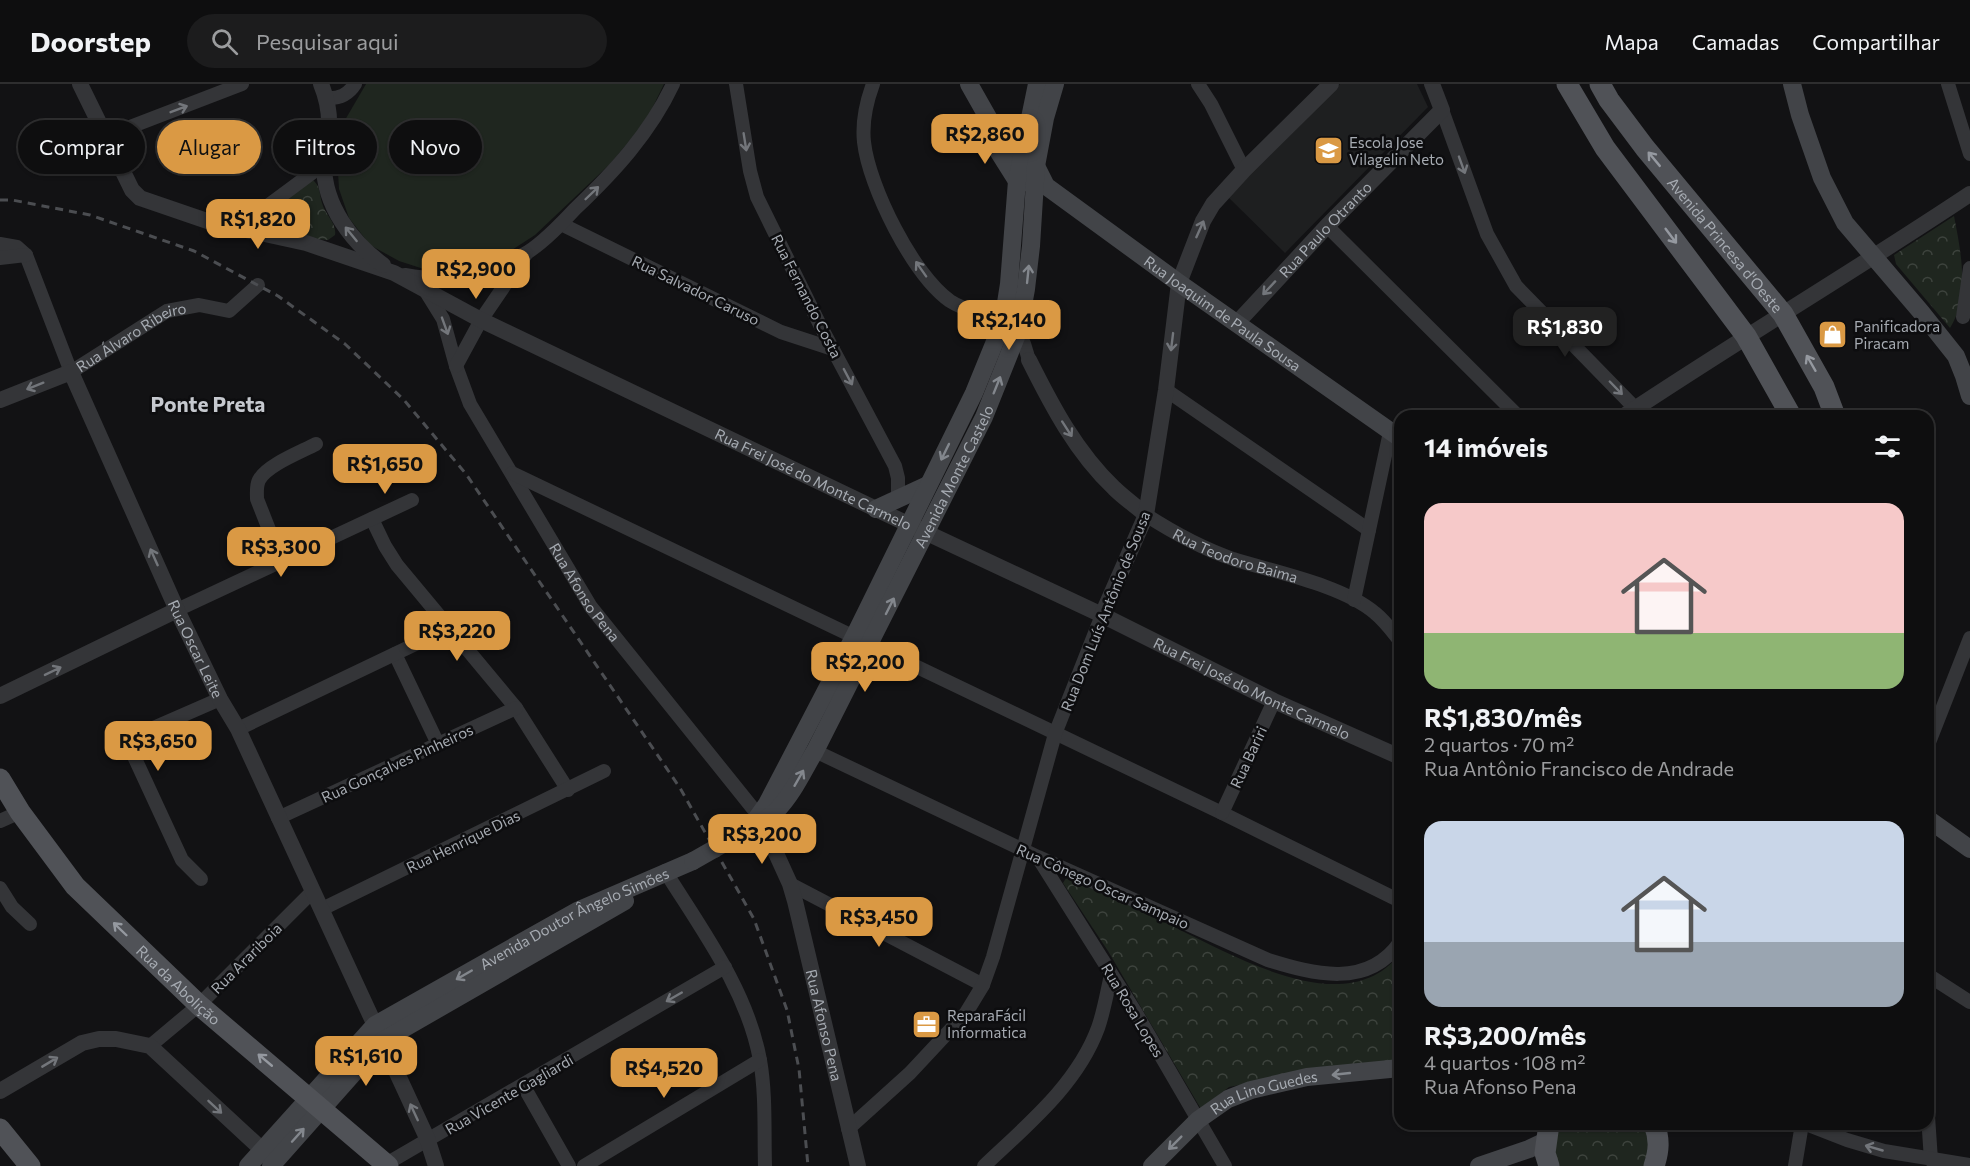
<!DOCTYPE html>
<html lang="pt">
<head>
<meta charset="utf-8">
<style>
	:root { --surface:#0e0e0f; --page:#1c1c1d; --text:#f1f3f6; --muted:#9b9c9e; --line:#2e2e2f; --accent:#da9944 }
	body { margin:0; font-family:Commissioner,sans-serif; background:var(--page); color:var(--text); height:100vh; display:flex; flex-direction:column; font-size:22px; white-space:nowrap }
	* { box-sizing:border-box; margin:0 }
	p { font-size:20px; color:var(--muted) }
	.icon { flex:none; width:33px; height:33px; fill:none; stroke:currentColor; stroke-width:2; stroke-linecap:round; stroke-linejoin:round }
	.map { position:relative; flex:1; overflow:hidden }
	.side { position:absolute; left:1394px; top:326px; width:540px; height:720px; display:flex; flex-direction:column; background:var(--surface); border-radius:18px; box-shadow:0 2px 4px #0004,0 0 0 2px var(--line) }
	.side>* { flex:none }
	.guide { position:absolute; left:18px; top:36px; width:570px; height:54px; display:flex; gap:12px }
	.price { position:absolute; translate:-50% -51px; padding:0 14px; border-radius:12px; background:var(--accent); color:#111; font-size:20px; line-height:39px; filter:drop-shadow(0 2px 3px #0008) }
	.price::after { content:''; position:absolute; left:50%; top:36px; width:18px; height:14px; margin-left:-9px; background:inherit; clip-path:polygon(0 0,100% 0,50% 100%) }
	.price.on { background:#222; color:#fff }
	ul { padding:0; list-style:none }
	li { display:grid; align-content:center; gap:12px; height:318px; padding:0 30px }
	li span { display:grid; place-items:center; height:186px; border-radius:18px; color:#555 }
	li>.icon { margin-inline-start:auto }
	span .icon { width:108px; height:108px; fill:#fffc; stroke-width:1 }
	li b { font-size:26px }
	h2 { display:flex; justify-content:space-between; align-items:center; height:72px; padding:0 30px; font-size:26px }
	.tag { padding:0 21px; border-radius:27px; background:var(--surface); box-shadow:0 2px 4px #0004,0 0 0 2px var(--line); font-size:21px; line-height:54px }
	.tag.on { background:var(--accent); color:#111 }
	header { display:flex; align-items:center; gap:36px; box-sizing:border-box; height:84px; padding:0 30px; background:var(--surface); border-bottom:2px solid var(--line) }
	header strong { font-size:28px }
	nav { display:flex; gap:33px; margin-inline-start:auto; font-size:21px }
	.search { width:420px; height:54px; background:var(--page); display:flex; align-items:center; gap:15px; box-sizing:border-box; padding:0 21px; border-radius:33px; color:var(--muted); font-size:22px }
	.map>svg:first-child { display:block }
	.built { fill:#1e1f20 }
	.forest { fill:url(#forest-crowns) }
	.pitch { fill:#1f261f }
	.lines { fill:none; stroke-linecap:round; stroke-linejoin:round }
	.minor { stroke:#343538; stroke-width:14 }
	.tertiary { stroke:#343538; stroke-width:16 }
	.secondary { stroke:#424448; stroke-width:18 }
	.primary { stroke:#505257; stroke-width:21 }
	.rail { stroke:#4b4d51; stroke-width:3; stroke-dasharray:8 6; stroke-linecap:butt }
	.secondary-bridge { stroke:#424448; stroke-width:18 }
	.oneway { stroke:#73767b }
	.oneway2 { stroke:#9599a0 }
	.oneway3 { stroke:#83878d }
	.labels { text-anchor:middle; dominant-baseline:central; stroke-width:5; stroke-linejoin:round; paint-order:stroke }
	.poi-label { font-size:15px; fill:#a6abb2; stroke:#0d0d0f; text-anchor:start }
	.street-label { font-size:15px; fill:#a6abb2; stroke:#0d0d0f }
	.district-label { font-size:21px; font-weight:bold; fill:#c6c9cf; stroke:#0d0d0f }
</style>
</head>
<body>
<header>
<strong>Doorstep</strong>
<div class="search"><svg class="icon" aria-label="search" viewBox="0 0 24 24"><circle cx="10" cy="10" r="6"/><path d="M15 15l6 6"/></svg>Pesquisar aqui</div>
<nav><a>Mapa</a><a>Camadas</a><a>Compartilhar</a></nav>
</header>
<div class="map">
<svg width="1970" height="1082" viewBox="0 0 1970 1082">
	<defs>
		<pattern id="forest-crowns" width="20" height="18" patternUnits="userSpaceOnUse" patternTransform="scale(1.5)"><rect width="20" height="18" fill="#1f261f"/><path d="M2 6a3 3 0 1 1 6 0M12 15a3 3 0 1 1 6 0" fill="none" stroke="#3d433d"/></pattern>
	</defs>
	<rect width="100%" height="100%" fill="#121214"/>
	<!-- built -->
	<path class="built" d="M 1340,0 L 1417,0 L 1428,23 L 1285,169 L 1226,111 Z"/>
	<!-- forest -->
	<path class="forest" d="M 313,96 C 321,103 319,110 322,119 C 325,131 337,139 335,151 L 328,156 L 318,155 L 263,142 L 259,138 L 259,132 Z
		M 1954,132 C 1961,168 1970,212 1950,244 L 1896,180 L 1894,171 Z
		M 1068,791 C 1105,809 1143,827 1180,846 C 1239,874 1346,937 1399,871 L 1399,979 L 1297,990 L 1229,1003 L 1201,1025 L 1108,867 L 1063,799 Z
		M 1556,1040 L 1648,1040 L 1652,1055 L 1646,1082 L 1559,1082 L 1554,1071 Z"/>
	<!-- pitch -->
	<path class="pitch" d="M 366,0 L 664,0 L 646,37 L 610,80 L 535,151 L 504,171 L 473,183 L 433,188 L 399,177 L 370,161 L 349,134 L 339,105 L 337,71 L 345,36 Z"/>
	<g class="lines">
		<!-- minor -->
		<g class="minor">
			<path d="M 736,0 L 750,87 L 757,113 L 820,241 L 895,382 L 898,394 L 898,416"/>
			<path d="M 873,0 C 866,19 862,39 864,58 C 869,103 913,191 950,217 C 971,231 1000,231 1017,246 C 1023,252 1026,267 1029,276"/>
			<path d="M 1198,0 L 1211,20 L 1244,86"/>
			<path d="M 1948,0 L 1970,70"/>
			<path d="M 326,14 C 339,15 348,11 355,0"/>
			<path d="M 1442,26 L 1487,150 L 1516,202 L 1635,324 L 1639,332"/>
			<path d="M 104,53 L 242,0"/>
			<path d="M 561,140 L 781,248 L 833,265"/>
			<path d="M 1327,142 L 1518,332"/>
			<path d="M 238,144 L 324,80"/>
			<path id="s1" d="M 0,160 L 17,163 L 26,171 L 71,288 L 167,227 L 199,221 L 229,227 L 258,201"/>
			<path d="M 0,174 L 26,171"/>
			<path d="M 405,191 C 432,196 463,196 490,186 C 502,181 517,175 528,168 C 545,157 561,140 575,125 C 614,88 650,49 673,0"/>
			<path id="s2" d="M 425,206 L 443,235 L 456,282 L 470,320 L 591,523 L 759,732"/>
			<path d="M 1963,233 L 1970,184"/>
			<path d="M 456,282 L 481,236 L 526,170"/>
			<path d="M 1166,306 L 1369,446"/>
			<path d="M 512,389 L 1222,729 L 1400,817"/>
			<path id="s3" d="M 1146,431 C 1174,449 1201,464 1233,475 C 1274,488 1342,501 1375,529 C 1385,537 1392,547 1400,557"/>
			<path d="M 372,435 L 385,462 L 397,481 L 516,624 L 568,706"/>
			<path d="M 281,476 L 257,415 C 257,409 256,402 259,396 C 267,381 301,368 316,360"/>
			<path d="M 1354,516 L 1390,348"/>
			<path d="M 177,526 L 412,416"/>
			<path d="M 395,570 L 438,660"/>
			<path d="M 238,645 L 449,544"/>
			<path d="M 1928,661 L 1970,554"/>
			<path d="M 815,667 L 1038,773 L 1268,876 C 1313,890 1368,905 1400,858"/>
			<path d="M 1222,729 L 1274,617"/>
			<path d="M 278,734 L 516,624"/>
			<path d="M 0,737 L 20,728"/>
			<path d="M 1039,775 L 1136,929 L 1225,1082"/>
			<path d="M 665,787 C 702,846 747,906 760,976 C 766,1010 764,1047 765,1082"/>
			<path d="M 201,795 L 182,776 L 132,668 C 135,656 139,652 149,646 L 220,615"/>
			<path d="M 790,800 L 983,901"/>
			<path d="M 0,804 L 12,823 L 30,840"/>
			<path d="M 322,825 L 604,687"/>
			<path d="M 1928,891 L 1970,918"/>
			<path d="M 150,962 L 199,921 L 313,807"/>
			<path d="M 523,1001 L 569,1082"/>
			<path d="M 1928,1032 L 1931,1076"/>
			<path d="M 1806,1040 L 1847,1056 L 1884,1067 L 1970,1081"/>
			<path d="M 848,1045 L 910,989 L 966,929 L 983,901 L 993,873 L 1055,650 L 1102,531"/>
			<path d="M 386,1080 L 725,883"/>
			<path d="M 584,1082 L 760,976"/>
			<path d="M 984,1082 C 1026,1042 1077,1001 1098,944 C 1104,927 1107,908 1111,891"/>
			<path d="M 1795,1082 L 1802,1040"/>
		</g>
		<!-- tertiary -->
		<g class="tertiary">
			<path id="s4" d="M 80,0 L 132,106 L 140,114 L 210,138 L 306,159 L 394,189 L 481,236 L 876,425 L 1102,531 L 1274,617 L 1400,673"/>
			<path d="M 321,0 C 328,17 331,35 328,54 C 327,63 324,73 324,81 C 324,122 352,158 383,181"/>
			<path id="s5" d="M 1236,240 L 1327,142 L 1442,26 L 1432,0"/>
			<path d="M 1029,276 C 1052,322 1076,368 1114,404 C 1124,414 1136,422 1146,431"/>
			<path id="s6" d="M 0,316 L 71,288 L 177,526 L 220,615 L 238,645 L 427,1054 L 436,1082"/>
			<path d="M 1624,332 C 1738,256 1856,186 1970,110"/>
			<path d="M 1102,531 L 1146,431 L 1166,306 L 1179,199 L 1203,137 L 1213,120 L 1244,86 L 1331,0"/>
			<path d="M 0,612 L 177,526"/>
			<path id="s7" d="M 759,732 L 790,800 L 795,817 L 858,1082"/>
			<path d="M 0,1007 L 82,959 L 99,955 L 116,955 L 150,962 L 271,1074"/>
		</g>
		<!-- secondary -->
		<g class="secondary">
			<path id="s8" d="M 969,0 L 999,53 L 1036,82 L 1046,102 L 1179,199 L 1400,354"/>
			<path d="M 1792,0 L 1800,31 L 1822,94 L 1845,139 L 1921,228 L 1956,272 L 1964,292 L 1970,312"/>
			<path d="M 988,51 L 1017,97 L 1022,99"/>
			<path d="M 876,425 L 928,401"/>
			<path d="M 757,734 L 767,720 L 854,553 L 974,309 L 1003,238 L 1009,200 L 1017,97 L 1037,0"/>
			<path d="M 1928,735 L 1970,765"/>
			<path id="s9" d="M 744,748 C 755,741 767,736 776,727 C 793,710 803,687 815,667 L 984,333 L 1018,248 L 1026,205 L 1031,162 L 1036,82 L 1045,34 L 1055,0"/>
			<path id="s10" d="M 248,1082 L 375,941 L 577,827 L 693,777"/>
			<path d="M 271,1082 L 382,957 L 625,817"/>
			<path id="s11" d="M 1152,1082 L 1198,1036 L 1228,1015 L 1251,1006 L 1307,993 L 1400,984"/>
			<path d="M 1479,1082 L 1529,1065 L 1546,1057"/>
		</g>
		<!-- primary -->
		<g class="primary">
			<path d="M 1567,0 L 1605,64 L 1746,252 L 1791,332"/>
			<path id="s12" d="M 1600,0 L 1609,16 L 1645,64 L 1783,230 L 1824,303 L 1835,332"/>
			<path id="s13" d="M 0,695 L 20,728 L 75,802 L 199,921 L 388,1082"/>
			<path d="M 1549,1040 L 1545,1069 L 1549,1082"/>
			<path d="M 0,1045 L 30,1082"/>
			<path d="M 1654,1082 C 1659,1067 1660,1055 1654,1040"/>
		</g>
		<!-- rail -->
		<path class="rail" d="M 0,116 L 12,116 L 90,131 L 194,167 L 278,212 L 345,260 L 404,316 L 466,390 L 680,704 L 754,835 L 787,926 L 799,985 L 808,1082"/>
		<!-- secondary-bridge -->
		<path class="secondary-bridge" d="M 693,777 L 744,748"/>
	</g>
	<!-- one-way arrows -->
	<defs><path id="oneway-shaft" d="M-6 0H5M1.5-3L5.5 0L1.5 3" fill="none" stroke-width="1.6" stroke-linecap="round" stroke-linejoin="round" transform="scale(1.5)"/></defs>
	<g class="oneway">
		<use href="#oneway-shaft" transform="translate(179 25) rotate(-21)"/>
		<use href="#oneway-shaft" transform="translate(745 58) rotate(81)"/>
		<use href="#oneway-shaft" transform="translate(1462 81) rotate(70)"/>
		<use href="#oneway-shaft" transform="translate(592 109) rotate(-44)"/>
		<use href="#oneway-shaft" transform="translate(1200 145) rotate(-66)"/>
		<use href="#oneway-shaft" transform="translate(351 150) rotate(-129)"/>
		<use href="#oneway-shaft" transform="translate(921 185) rotate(-125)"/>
		<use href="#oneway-shaft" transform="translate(1269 204) rotate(133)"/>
		<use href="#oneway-shaft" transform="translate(445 242) rotate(70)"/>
		<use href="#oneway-shaft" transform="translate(1172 258) rotate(97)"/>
		<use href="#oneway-shaft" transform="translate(848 293) rotate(62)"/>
		<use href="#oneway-shaft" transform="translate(35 302) rotate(158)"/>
		<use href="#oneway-shaft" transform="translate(1616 304) rotate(46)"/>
		<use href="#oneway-shaft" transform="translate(1067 345) rotate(57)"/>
		<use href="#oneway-shaft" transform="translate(154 473) rotate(-114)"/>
		<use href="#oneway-shaft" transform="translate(53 587) rotate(-26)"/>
		<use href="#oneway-shaft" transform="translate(674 913) rotate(150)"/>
		<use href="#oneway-shaft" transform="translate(50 978) rotate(-31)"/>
		<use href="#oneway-shaft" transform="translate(215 1023) rotate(43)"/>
		<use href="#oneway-shaft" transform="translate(414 1028) rotate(-115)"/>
		<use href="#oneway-shaft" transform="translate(1874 1064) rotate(-164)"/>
	</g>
	<g class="oneway2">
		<use href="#oneway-shaft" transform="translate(1654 75) rotate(-130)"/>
		<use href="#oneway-shaft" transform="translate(1671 152) rotate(53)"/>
		<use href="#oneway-shaft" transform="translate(1811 279) rotate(-120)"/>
		<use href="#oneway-shaft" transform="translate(120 845) rotate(-136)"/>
		<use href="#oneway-shaft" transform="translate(265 976) rotate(-140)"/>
	</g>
	<g class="oneway3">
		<use href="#oneway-shaft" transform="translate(1028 190) rotate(-84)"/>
		<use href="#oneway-shaft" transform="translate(997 301) rotate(-68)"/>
		<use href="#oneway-shaft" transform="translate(945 368) rotate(116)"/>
		<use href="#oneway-shaft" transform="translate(890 522) rotate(-63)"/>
		<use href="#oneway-shaft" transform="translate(799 694) rotate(-60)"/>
		<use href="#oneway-shaft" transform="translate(464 891) rotate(150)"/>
		<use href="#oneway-shaft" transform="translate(1341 990) rotate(174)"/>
		<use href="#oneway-shaft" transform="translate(298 1051) rotate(-48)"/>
		<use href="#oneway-shaft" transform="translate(1175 1059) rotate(135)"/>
	</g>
	<!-- icons -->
	<defs>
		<symbol id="school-square" viewBox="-11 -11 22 22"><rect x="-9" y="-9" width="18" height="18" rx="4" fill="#da9944" stroke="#0d0d0f"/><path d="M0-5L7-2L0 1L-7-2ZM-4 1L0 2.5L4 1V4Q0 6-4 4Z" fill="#fff"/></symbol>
		<symbol id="shop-square" viewBox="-11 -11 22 22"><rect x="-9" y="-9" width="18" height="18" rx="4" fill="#da9944" stroke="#0d0d0f"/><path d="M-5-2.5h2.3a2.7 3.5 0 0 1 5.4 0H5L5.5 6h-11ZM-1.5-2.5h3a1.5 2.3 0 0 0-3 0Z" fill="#fff"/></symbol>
		<symbol id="office-square" viewBox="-11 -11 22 22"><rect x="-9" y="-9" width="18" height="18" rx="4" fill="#da9944" stroke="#0d0d0f"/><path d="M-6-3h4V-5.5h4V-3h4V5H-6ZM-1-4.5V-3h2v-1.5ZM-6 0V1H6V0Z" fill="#fff"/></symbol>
	</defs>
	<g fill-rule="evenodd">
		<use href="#school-square" x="1312" y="50" width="33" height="33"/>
		<use href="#shop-square" x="1816" y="234" width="33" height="33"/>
		<use href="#office-square" x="910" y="924" width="33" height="33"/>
	</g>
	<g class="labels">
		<!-- poi labels -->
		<g class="poi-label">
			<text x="1349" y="58">Escola Jose<tspan x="1349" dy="17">Vilagelin Neto</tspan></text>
			<text x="1854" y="242">Panificadora<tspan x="1854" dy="17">Piracam</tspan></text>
			<text x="947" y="931">ReparaFácil<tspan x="947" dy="17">Informatica</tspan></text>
		</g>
		<!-- street labels -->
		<g class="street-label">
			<text stroke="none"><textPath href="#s5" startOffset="130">Rua Paulo Otranto</textPath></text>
			<text stroke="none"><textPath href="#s12" startOffset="204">Avenida Princesa d'Oeste</textPath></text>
			<text transform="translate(696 206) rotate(26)">Rua Salvador Caruso</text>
			<text transform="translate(807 212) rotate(63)">Rua Fernando Costa</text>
			<text stroke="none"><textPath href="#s8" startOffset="348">Rua Joaquim de Paula Sousa</textPath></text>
			<text stroke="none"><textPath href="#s1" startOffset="225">Rua Álvaro Ribeiro</textPath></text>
			<text stroke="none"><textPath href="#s9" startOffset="418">Avenida Monte Castelo</textPath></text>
			<text stroke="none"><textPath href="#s4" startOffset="862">Rua Frei José do Monte Carmelo</textPath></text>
			<text stroke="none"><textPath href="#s3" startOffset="99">Rua Teodoro Baima</textPath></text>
			<text stroke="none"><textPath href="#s2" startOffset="344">Rua Afonso Pena</textPath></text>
			<text transform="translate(1105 527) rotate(-68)">Rua Dom Luís Antônio de Sousa</text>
			<text stroke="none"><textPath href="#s6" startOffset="380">Rua Oscar Leite</textPath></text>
			<text stroke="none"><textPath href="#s4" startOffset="1348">Rua Frei José do Monte Carmelo</textPath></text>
			<text transform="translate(1248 673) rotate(-65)">Rua Bariri</text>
			<text transform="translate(397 679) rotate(-25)">Rua Gonçalves Pinheiros</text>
			<text transform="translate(463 757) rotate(-26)">Rua Henrique Dias</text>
			<text transform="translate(1103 802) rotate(24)">Rua Cônego Oscar Sampaio</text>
			<text stroke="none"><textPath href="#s10" startOffset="416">Avenida Doutor Ângelo Simões</textPath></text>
			<text transform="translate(246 874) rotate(-45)">Rua Arariboia</text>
			<text stroke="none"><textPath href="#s13" startOffset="274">Rua da Abolição</textPath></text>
			<text transform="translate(1133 926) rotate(59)">Rua Rosa Lopes</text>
			<text stroke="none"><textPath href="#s7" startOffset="220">Rua Afonso Pena</textPath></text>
			<text transform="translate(509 1010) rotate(-30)">Rua Vicente Gagliardi</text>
			<text stroke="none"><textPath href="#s11" startOffset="138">Rua Lino Guedes</textPath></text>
		</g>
		<!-- district labels -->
		<g class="district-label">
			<text x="208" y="319">Ponte Preta</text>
		</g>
	</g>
</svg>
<b class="price" style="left:985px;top:81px">R$2,860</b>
<b class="price" style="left:258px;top:166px">R$1,820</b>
<b class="price" style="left:476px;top:216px">R$2,900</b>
<b class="price" style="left:1009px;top:267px">R$2,140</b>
<b class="price on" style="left:1565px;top:274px">R$1,830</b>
<b class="price" style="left:385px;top:411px">R$1,650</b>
<b class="price" style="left:281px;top:494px">R$3,300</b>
<b class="price" style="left:457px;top:578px">R$3,220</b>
<b class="price" style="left:865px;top:609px">R$2,200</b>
<b class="price" style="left:158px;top:688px">R$3,650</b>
<b class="price" style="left:762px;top:781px">R$3,200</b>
<b class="price" style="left:879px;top:864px">R$3,450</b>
<b class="price" style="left:366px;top:1003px">R$1,610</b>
<b class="price" style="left:664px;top:1015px">R$4,520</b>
<div class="guide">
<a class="tag">Comprar</a>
<a class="tag on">Alugar</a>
<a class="tag">Filtros</a>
<a class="tag">Novo</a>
</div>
<section class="side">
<h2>14 imóveis<svg class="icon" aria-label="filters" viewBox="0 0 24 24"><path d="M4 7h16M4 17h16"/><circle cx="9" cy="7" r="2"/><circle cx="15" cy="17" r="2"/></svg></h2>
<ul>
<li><span style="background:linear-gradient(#f6c9c9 70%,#8fb573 0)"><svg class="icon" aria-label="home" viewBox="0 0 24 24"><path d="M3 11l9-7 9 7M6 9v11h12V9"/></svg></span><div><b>R$1,830/mês</b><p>2 quartos · 70 m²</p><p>Rua Antônio Francisco de Andrade</p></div></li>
<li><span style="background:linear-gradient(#c9d6e8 65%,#9aa5b1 0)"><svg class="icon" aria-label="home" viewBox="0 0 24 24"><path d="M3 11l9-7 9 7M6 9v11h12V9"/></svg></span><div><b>R$3,200/mês</b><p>4 quartos · 108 m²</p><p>Rua Afonso Pena</p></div></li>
</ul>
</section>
</div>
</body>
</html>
